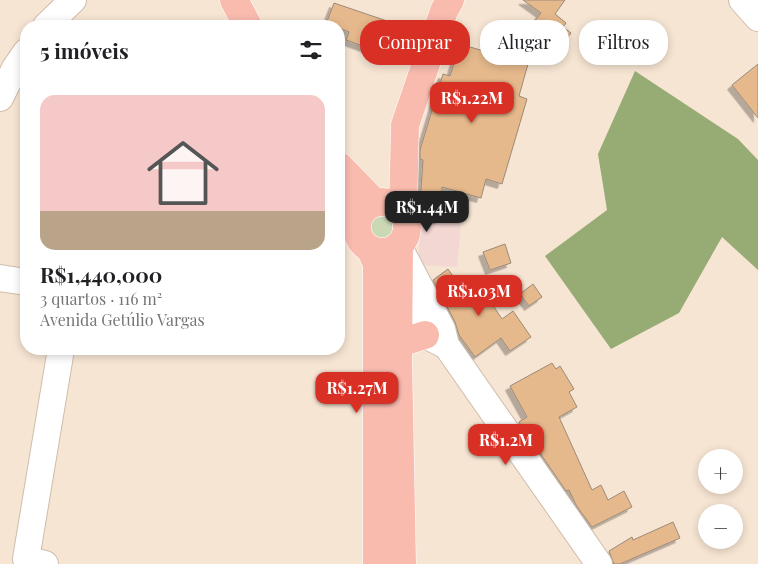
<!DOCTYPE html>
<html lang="pt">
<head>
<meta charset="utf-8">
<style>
	:root { --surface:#fff; --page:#f2f2f2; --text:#202124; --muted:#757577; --accent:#d93025 }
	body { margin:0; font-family:"Playfair Display",serif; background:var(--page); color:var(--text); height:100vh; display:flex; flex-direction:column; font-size:19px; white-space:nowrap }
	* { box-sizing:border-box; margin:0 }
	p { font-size:16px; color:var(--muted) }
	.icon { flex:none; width:28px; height:28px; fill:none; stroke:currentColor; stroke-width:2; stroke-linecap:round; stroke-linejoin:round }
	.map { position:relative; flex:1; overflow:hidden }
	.side { position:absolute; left:20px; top:20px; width:325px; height:335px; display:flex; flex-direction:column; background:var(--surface); border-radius:20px; box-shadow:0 2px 8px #0003 }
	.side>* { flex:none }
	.guide { position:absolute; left:360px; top:20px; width:322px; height:45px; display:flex; gap:10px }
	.buttons { position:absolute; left:698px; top:449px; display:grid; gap:10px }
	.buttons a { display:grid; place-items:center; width:45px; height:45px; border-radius:50%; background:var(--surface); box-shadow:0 2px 8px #0003; font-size:25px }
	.price { position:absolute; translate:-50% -42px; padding:0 11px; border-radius:10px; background:var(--accent); color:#fff; font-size:16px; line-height:32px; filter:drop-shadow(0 1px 2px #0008) }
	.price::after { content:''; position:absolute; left:50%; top:30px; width:15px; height:11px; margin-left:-8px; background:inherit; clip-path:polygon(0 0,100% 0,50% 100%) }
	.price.current { background:#222; color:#fff }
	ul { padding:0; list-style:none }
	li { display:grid; align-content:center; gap:10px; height:265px; padding:0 20px }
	li span { display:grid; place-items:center; height:155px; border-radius:15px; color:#555 }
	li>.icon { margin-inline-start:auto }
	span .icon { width:90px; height:90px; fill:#fffc; stroke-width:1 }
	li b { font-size:21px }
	h2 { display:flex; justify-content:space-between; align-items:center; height:60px; padding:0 20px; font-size:21px }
	.chip { padding:0 18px; border-radius:20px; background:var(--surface); box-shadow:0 2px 8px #0003; font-size:18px; line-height:45px }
	.chip.current { background:var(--accent); color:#fff }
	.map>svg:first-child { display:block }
	.commercial { fill:#f2d7d3 }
	.green { fill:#cbd8b6 }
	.forest { fill:#97ab74 }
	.building { fill:#e6b98c; stroke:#9b8a7a; filter:url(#shadow) }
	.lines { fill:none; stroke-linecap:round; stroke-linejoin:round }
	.minor-casing { stroke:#cfbdac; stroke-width:28 }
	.major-casing { stroke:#fff; stroke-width:29 }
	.minor { stroke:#fff; stroke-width:26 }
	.major { stroke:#fabbaf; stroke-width:28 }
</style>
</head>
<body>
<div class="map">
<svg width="758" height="564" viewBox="0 0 758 564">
	<defs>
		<filter id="shadow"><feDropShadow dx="-4.5" dy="4.5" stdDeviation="0" flood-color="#0004"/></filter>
	</defs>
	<rect width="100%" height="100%" fill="#f7e5d3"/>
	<!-- commercial -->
	<path class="commercial" d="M 421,221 L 461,223 L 457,267 L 418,265 Z"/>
	<!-- green -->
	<path class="green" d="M363 227a20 20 0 1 1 40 0a20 20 0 1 1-40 0Z"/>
	<!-- forest -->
	<path class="forest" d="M 635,71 L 738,139 L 758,160 L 758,270 L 722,237 L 679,313 L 611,349 L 545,256 L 607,210 L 598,154 Z"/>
	<!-- building -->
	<path class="building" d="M 523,0 L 565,0 L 555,14 L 566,23 L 563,27 L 571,33 L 557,51 L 528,29 L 541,13 Z
		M 334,3 L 393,23 L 382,53 L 346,40 L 349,32 L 339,28 L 339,26 L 326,24 Z
		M 491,39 L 523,48 L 519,61 L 528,64 L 519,96 L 527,99 L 502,184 L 486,179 L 481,198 L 442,187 L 440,219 L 419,218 L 423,160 L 420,159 L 420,150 L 443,74 L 450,76 L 460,44 L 487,52 Z
		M 758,64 L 758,118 L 732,85 Z
		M 505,244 L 511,263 L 490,270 L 483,252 Z
		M 448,269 L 466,295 L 480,286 L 502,319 L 513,311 L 531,337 L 510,351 L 501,338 L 475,357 L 459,335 L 455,322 L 433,280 Z
		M 533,284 L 542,297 L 529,306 L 520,294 Z
		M 552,363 L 556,369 L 560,366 L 574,389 L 569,392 L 577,407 L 559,417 L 592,490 L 601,485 L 608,500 L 624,491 L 632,507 L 592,527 L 576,505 L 569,490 L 566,491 L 542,456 L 532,432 L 527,435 L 519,422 L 527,417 L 510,386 Z
		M 673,522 L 680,538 L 620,564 L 614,564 L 609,551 L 632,537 L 633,540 Z"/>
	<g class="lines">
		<defs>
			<path id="minor" d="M 742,0 L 758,18
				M 46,26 L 73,0
				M 0,98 L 15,68 L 26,52
				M 399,247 L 442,329 L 446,345 L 599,564
				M 0,278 L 26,282
				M 398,294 L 425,335 L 445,345
				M 45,564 L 26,559 L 61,349"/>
			<path id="major" d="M 234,0 L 248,26
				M 339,166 L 375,203
				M357 227a25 25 0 1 1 50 0a25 25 0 1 1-50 0Z
				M 339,202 L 344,210 L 357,222
				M 403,213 L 405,125 L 444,11 L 450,0
				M 399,247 L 398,359 L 402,564
				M 371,250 L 377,264 L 377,564
				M 399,347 L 403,342 L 425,335"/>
		</defs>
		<!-- minor casing -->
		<use href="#minor" class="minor-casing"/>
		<!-- major casing -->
		<use href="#major" class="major-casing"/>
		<!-- minor -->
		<use href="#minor" class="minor"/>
		<!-- major -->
		<use href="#major" class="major"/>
	</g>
</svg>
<div class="buttons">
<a>+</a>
<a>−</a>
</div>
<b class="price" style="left:472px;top:124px">R$1.22M</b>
<b class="price current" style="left:427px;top:233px">R$1.44M</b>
<b class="price" style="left:479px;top:317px">R$1.03M</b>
<b class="price" style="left:357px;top:414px">R$1.27M</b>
<b class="price" style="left:506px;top:466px">R$1.2M</b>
<div class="guide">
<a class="chip current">Comprar</a>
<a class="chip">Alugar</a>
<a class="chip">Filtros</a>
</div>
<section class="side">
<h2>5 imóveis<svg class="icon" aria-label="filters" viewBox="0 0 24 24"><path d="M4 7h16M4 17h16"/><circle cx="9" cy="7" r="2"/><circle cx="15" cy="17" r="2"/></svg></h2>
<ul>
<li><span style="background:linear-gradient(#f6c9c9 75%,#b9a48a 0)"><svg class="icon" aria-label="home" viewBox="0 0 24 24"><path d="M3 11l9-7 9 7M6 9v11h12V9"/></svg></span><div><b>R$1,440,000</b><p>3 quartos · 116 m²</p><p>Avenida Getúlio Vargas</p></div></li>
</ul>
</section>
</div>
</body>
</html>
